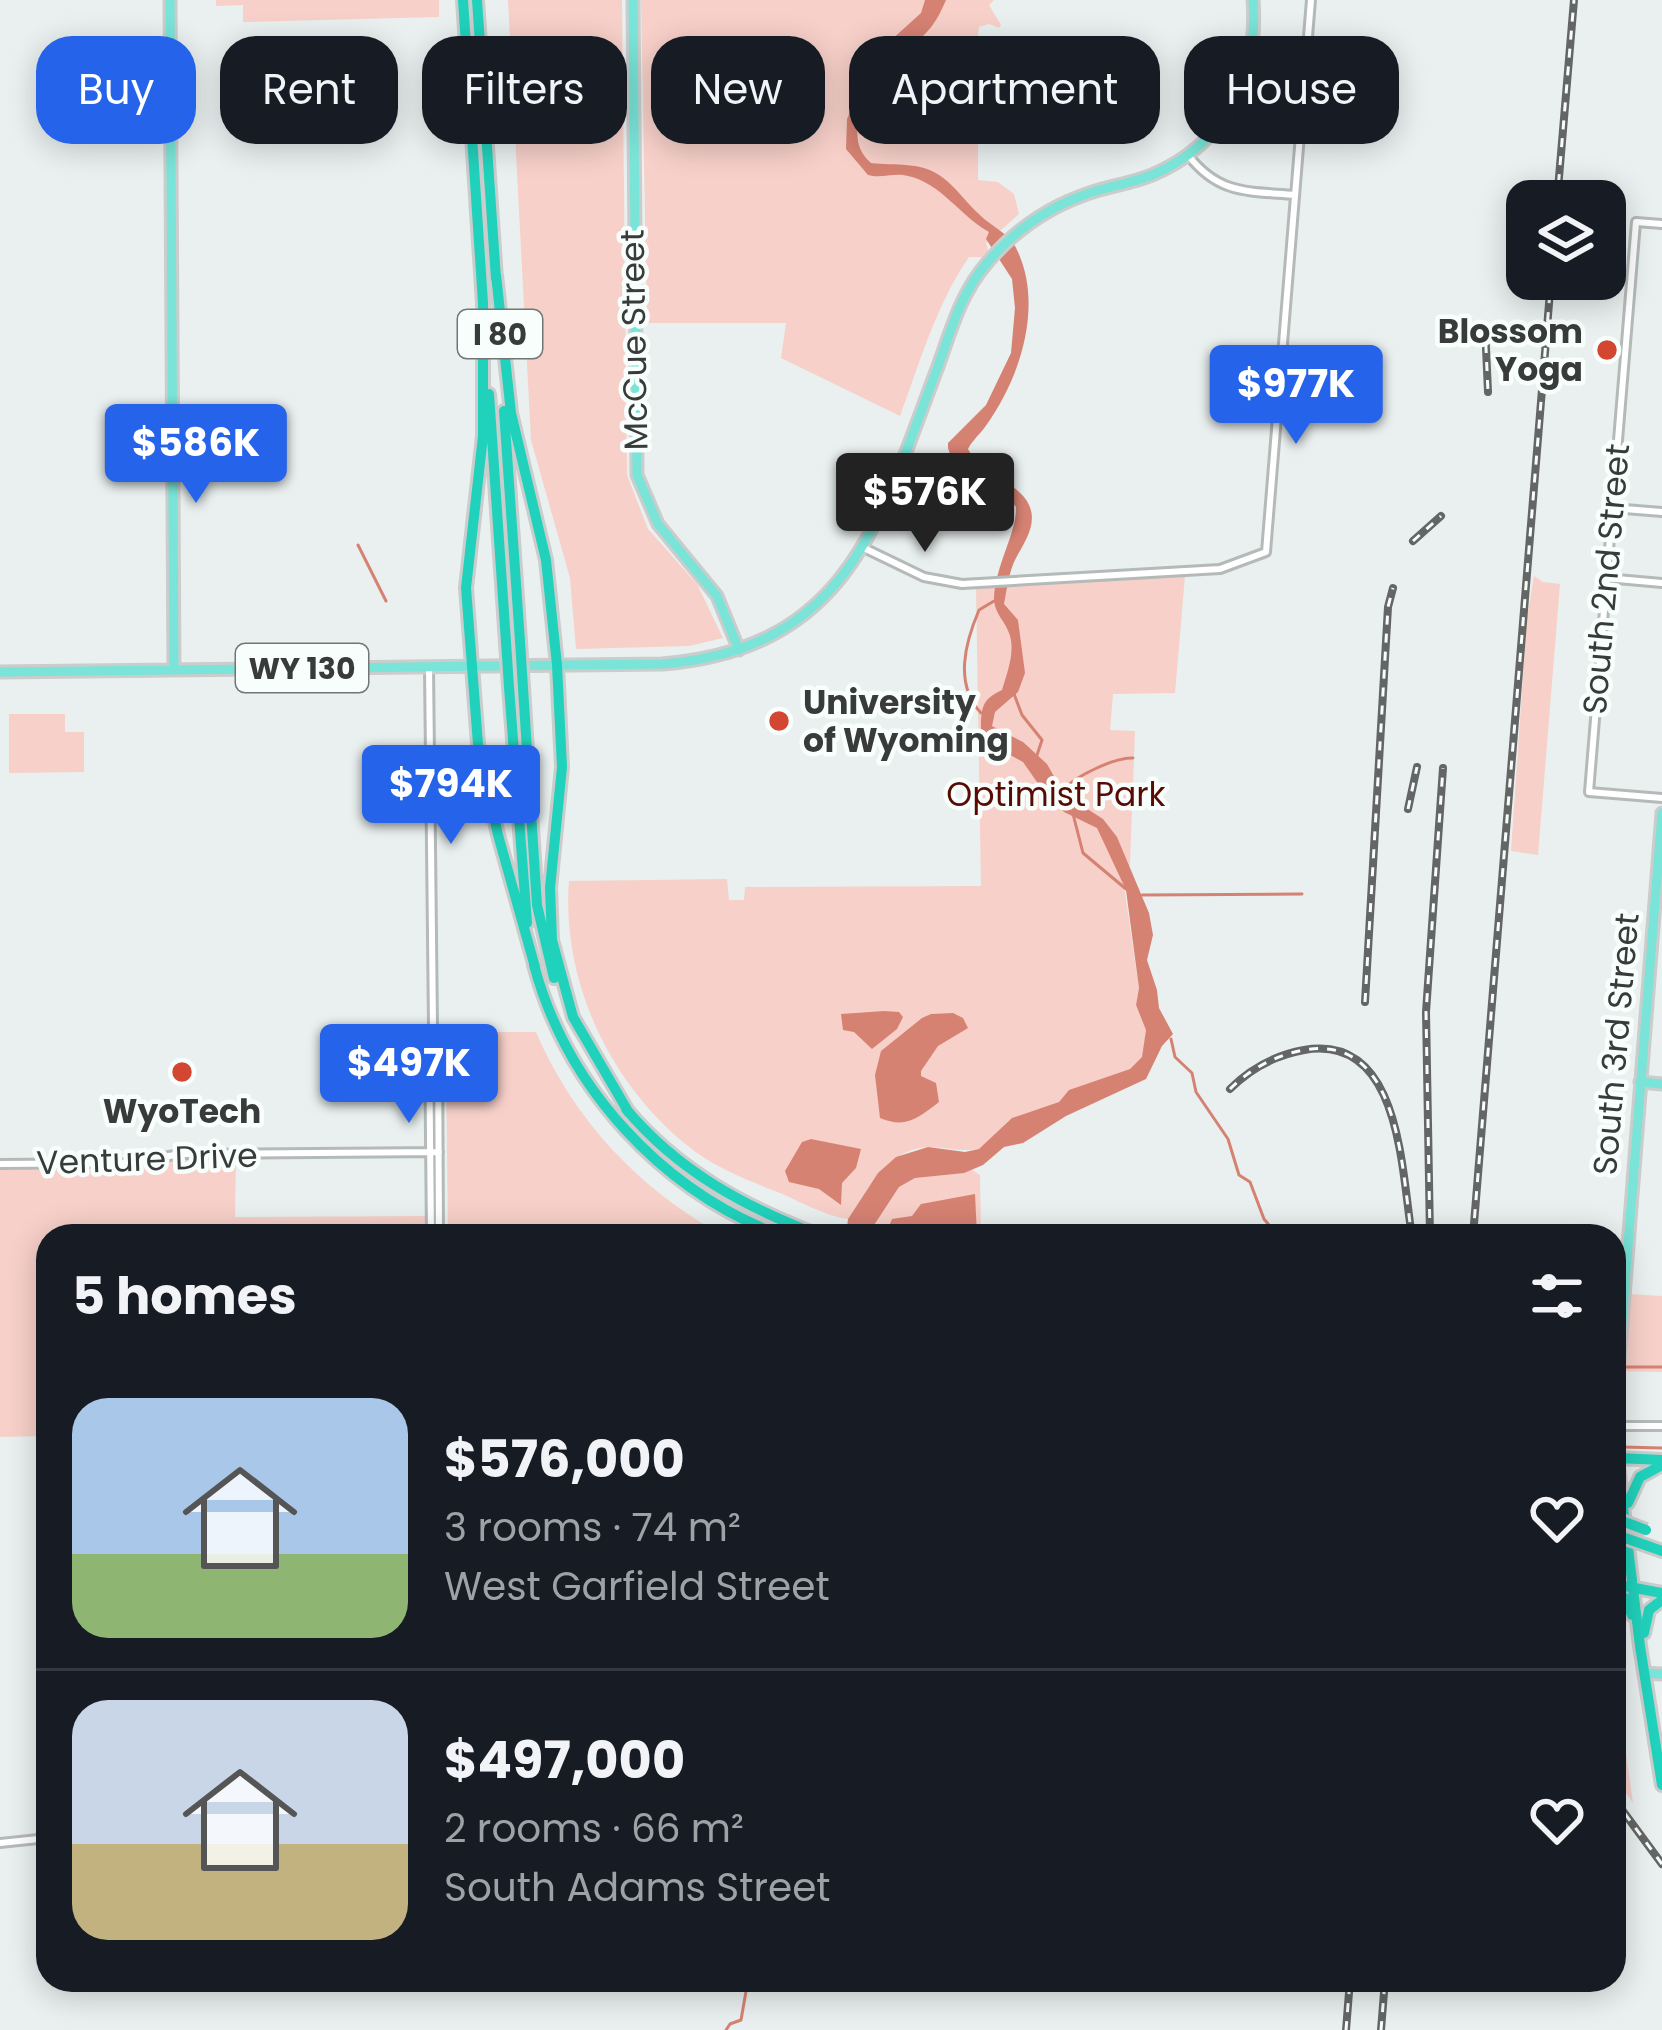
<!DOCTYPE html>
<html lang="en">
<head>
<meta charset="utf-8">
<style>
	:root { --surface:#171b24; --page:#20242c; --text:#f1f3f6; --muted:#9ea1a6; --line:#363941; --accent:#2563eb }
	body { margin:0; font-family:Poppins,sans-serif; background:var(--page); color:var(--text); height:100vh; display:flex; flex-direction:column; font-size:45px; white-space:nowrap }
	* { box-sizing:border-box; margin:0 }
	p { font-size:39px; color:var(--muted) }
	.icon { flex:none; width:66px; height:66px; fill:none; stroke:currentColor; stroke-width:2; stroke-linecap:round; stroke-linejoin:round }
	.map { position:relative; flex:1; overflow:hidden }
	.panel { position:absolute; left:36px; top:1224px; width:1590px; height:768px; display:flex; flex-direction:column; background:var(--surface); border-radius:36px; box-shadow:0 6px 30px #0003 }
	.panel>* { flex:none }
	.banner { position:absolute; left:36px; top:36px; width:1590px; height:108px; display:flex; gap:24px }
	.buttons { position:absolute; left:1506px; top:180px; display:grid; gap:24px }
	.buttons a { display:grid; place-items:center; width:120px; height:120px; border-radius:24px; background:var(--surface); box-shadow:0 6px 30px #0003; font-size:60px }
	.price { position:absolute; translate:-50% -102px; padding:0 27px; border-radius:12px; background:var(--accent); color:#fff; font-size:39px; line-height:78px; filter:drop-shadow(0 3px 6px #0008) }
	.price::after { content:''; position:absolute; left:50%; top:72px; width:36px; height:27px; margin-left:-18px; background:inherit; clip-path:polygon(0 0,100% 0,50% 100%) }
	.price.current { background:#222; color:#fff }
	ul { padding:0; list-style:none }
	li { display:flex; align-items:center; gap:36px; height:300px; padding:0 36px }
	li+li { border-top:3px solid var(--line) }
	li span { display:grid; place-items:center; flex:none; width:336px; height:240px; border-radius:36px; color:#555 }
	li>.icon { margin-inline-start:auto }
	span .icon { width:144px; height:144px; fill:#fffc; stroke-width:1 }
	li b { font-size:51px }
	h2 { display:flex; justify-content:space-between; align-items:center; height:144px; padding:0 36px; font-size:51px }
	.tag { padding:0 42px; border-radius:36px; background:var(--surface); box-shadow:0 6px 30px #0003; font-size:42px; line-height:108px }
	.tag.current { background:var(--accent); color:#fff }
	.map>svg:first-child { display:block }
	.green { fill:#f7d0c9 }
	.water { fill:#d68273 }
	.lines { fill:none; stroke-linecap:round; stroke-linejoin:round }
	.stream { stroke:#d68273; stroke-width:3 }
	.minor-casing { stroke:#b3bab8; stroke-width:12 }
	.major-casing { stroke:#cbcccc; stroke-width:15 }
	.highway-casing { stroke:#cbcccc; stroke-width:16 }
	.minor { stroke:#fff; stroke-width:6 }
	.major { stroke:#79e4d7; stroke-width:9 }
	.highway { stroke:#20d2bc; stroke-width:10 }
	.rail-casing { stroke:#636665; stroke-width:8 }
	.rail { stroke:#f7fefc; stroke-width:3; stroke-dasharray:9; stroke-linecap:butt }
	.highway-bridge-casing { stroke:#cbcccc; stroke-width:16; stroke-linecap:butt }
	.highway-bridge { stroke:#20d2bc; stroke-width:10 }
	.poi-dot { fill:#d34732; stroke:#f7fefc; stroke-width:4.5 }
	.labels { text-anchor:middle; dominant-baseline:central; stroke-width:9; stroke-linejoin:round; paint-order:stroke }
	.shield { fill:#f7fefc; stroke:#717674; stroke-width:3 }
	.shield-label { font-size:30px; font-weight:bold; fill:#383b3a }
	.poi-label { font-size:33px; font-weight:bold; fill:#383b3a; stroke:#f7fefc; text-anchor:end }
	.street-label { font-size:33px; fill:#383b3a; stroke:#f7fefc }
	.park-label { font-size:33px; fill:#580b03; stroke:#f7fefc }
</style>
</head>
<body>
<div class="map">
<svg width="1662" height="2030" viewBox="0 0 1662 2030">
	<rect width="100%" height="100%" fill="#e9f0ef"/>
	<!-- green -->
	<path class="green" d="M 216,0 L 439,0 L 439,17 L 243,22 L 243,5 L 216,6 Z
		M 508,0 L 622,0 L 627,475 L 648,529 L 697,584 L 723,638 L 689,646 L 576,649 L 570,578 L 531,440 Z
		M 641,0 L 994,0 L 989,5 L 1001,25 L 999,28 L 989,24 L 979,27 L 978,35 L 999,49 L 1000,62 L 1016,76 L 1009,84 L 1012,97 L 1006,104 L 983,110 L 982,92 L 989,75 L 984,52 L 978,50 L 978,180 L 998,182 L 1014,194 L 1019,214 L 986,243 L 988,250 L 983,257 L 969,257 C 936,305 920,362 900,416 L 781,358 L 786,323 L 647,323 Z
		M 1185,576 L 1175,693 L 1113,694 L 1110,730 L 1135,731 L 1130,864 L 1124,886 L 1139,988 L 1136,1005 L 1146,1029 L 1143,1057 L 1130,1069 L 1070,1090 L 1059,1102 L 979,1149 C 962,1152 948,1148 932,1147 C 889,1146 869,1188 848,1219 C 825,1216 801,1202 780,1193 C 752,1182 721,1170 697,1153 C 613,1091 561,984 569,881 L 727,879 L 729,900 L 744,900 L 745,887 L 981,886 L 976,587 Z
		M 1534,576 L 1543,582 L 1560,584 L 1538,855 L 1511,851 L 1527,618 Z
		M 9,714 L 65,714 L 65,732 L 84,732 L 84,772 L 9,773 Z
		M 476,1032 L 536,1032 C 573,1119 641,1192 725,1236 L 448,1235 L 446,1066 L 475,1066 Z
		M 196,1157 L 236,1157 L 235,1217 L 428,1216 L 428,1236 L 48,1236 L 48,1436 L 0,1437 L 0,1170 L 125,1169 Z
		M 972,1170 L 980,1175 L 981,1236 L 867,1236 L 899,1187 L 915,1178 Z
		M 1630,1294 L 1662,1296 L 1662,1372 L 1614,1371 L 1614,1358 L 1626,1359 Z
		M 1614,1669 L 1633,1803 L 1614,1776 Z"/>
	<!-- water -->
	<path class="water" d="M 925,0 L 946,0 C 942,9 938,18 932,26 C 909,54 825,123 871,163 C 895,166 921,161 942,177 C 956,187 967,204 981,216 C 991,226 1008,233 1015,246 C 1045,302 1021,378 985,427 C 979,435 972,441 968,449 L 977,465 L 988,466 C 999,479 1023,490 1029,505 C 1038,524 1024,543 1016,558 C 1009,571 1007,589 1004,604 L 1018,620 L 1025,673 L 1018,692 L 995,712 L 992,726 L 1023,742 L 1047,764 L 1064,794 L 1103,819 L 1117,837 L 1149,913 L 1153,935 L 1147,960 L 1157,990 L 1159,1008 L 1173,1034 L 1162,1046 L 1146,1079 L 1066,1116 L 1023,1143 L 1004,1147 L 983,1165 L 964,1173 L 915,1178 L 899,1187 L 867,1236 L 846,1236 L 848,1219 L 878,1173 L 896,1157 L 928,1147 L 965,1152 L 979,1149 L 1012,1118 L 1059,1102 L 1069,1090 L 1130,1069 L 1142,1057 L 1146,1030 L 1136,1005 L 1139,988 L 1126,890 L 1097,828 L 1064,812 L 1046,795 L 1023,762 L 1001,750 L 981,729 C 981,708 982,699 1002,690 C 1007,673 1016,651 1009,633 C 1005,621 994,613 994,598 C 995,566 1017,532 1016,507 C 1007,492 992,495 979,475 L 966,482 L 958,479 L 948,448 L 948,443 L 986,405 L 1011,353 L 1015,308 L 1012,279 L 986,239 L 989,232 C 960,216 941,183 908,176 C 894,172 882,179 868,175 L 846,149 L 847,119 L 863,83 L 889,42 L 921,13 Z
		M 884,1011 L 899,1012 L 903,1017 L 897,1029 L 872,1049 L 854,1032 L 843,1030 L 841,1014 Z
		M 953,1013 L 963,1018 L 968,1028 L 938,1046 L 921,1071 L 921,1076 L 936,1083 L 939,1102 C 918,1118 906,1129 880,1118 L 875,1075 L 881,1051 L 922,1018 L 931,1014 Z
		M 811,1139 L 861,1149 L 856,1168 L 842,1183 L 841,1205 L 819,1189 L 789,1182 L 785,1171 L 802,1142 Z
		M 975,1194 L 977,1236 L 885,1236 L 892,1219 L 912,1216 L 921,1204 Z"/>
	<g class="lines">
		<!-- stream -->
		<path class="stream" d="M 358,545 L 386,601
			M 1014,694 L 1022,715 L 1042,740 L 1036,758
			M 981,713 C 954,684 965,643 979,610 L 994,601
			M 1061,792 C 1073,777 1115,757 1133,758
			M 1073,814 L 1083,853 L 1126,889
			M 1142,895 L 1302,894
			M 1171,1039 L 1175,1057 L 1192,1073 L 1196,1092 L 1228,1139 L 1239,1175 L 1250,1182 L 1264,1219 L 1278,1236
			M 1622,1367 L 1662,1367
			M 1622,1447 L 1662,1448
			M 726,2030 L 730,2024 L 741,2020 L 748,1980"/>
		<defs>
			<path id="minor" d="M 1188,155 C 1219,195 1248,191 1295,195
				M 1662,224 L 1636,222 L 1589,792 L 1662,798
				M 1612,508 L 1662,512
				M 864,548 L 924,577 L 962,584 L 1220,569 L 1266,552 L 1311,0
				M 1606,578 L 1662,583
				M 429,667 L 433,1027 L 429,1038 L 431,1236
				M 433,1027 L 438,1039 L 439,1236
				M 0,1164 L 131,1163 L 180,1154 L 439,1152
				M 1614,1426 L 1662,1426
				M 0,1843 L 48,1838"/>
			<path id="major" d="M 170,0 L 174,670
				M 633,0 L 637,475 L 658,524 L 717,596 L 739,650
				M 0,672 L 662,664 C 850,649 880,519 937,369 C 951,331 960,294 987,263 C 1017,227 1055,203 1099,190 C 1117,185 1135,182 1152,175 C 1224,145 1259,76 1253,0
				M 1640,1082 L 1662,1084
				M 1614,1424 L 1662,813
				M 1614,1426 L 1617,1458
				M 1644,1673 L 1662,1674"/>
			<path id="highway" d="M 463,0 L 483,303
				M 477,0 L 496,279
				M 496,275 L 511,413 L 546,560 L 557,665 L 562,767 L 550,888 L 552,940 L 573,1017 L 629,1113
				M 483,302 L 483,436 L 466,588 L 478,744 L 498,835 L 535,967
				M 489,394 L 506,642
				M 504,411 L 520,641
				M 509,687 L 527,923
				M 523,688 L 537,905 L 554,978
				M 534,965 C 567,1088 662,1191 782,1236
				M 626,1109 C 679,1172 745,1207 821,1236
				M 1617,1458 L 1640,1646 L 1662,1785
				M 1617,1458 L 1662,1460
				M 1628,1503 L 1640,1477 L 1662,1465
				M 1648,1546 L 1662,1551
				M 1614,1584 L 1662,1593
				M 1614,1589 L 1625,1598 L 1632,1615
				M 1644,1633 L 1649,1610 L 1662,1600"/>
		</defs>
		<!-- minor casing -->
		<use href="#minor" class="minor-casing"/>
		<!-- major casing -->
		<use href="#major" class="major-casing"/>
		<!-- highway casing -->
		<use href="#highway" class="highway-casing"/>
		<!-- minor -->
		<use href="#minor" class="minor"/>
		<!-- major -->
		<use href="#major" class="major"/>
		<!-- highway -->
		<use href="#highway" class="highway"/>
		<defs>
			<path id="rail" d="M 1557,201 L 1574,0
				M 1485,326 L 1488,392
				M 1413,541 L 1441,516
				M 1408,809 L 1417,767
				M 1365,1002 L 1388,607 L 1393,588
				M 1230,1089 C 1250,1069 1276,1055 1304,1050 C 1402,1033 1401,1172 1412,1236
				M 1430,1236 L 1426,1012 L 1443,768
				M 1473,1236 L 1551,279
				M 1614,1799 L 1662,1864
				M 1346,2030 L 1350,1980
				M 1381,2030 L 1385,1980"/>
		</defs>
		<!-- rail casing -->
		<use href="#rail" class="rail-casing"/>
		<!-- rail -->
		<use href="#rail" class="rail"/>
		<defs>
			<path id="highway-bridge" d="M 520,641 L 523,688
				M 506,642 L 509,687
				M 1614,1518 L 1646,1530
				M 1614,1534 L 1648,1546"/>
		</defs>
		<!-- highway-bridge casing -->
		<use href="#highway-bridge" class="highway-bridge-casing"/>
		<!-- highway-bridge -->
		<use href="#highway-bridge" class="highway-bridge"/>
	</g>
	<!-- markers -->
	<g class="poi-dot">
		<circle cx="1607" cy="350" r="12"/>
		<circle cx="779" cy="721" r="12"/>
		<circle cx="182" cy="1072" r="12"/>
	</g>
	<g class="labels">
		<!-- shield labels -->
		<g class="shield">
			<rect x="458" y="310" width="84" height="48" rx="9"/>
			<rect x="236" y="644" width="132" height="48" rx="9"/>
		</g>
		<g class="shield-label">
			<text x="500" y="334">I 80</text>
			<text x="302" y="668">WY 130</text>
		</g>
		<!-- poi labels -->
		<g class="poi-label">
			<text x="1583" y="331">Blossom<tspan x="1583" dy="38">Yoga</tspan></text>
			<text x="803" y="702" text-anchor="start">University<tspan x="803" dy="38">of Wyoming</tspan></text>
			<text x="182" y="1111" text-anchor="middle">WyoTech</text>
		</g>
		<!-- street labels -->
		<g class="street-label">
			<text transform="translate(634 340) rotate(-91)">McCue Street</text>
			<text transform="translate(1606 579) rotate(-85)">South 2nd Street</text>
			<text transform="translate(1616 1044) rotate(-85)">South 3rd Street</text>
			<text transform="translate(147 1159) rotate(-2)">Venture Drive</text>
		</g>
		<!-- park labels -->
		<g class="park-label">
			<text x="1056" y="794">Optimist Park</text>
		</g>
	</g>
</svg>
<div class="buttons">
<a><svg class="icon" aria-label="layers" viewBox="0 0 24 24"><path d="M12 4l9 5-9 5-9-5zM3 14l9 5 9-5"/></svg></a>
</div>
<b class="price" style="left:1296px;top:447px">$977K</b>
<b class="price" style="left:196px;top:506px">$586K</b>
<b class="price current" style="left:925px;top:555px">$576K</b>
<b class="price" style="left:451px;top:847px">$794K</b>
<b class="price" style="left:409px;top:1126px">$497K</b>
<div class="banner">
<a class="tag current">Buy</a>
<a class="tag">Rent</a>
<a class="tag">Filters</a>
<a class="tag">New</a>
<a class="tag">Apartment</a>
<a class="tag">House</a>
</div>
<section class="panel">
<h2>5 homes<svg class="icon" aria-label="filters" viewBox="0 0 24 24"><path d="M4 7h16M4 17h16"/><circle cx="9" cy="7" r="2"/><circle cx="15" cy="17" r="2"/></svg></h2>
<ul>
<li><span style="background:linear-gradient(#a9c7e8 65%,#8fb573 0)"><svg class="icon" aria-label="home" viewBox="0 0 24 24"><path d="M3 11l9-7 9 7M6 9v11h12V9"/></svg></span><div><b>$576,000</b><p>3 rooms · 74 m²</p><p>West Garfield Street</p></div><svg class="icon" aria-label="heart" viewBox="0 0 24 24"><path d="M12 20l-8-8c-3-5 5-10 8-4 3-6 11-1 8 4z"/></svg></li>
<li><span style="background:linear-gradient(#c9d6e8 60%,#c2b280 0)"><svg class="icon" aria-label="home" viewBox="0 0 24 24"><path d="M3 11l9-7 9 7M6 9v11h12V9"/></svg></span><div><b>$497,000</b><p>2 rooms · 66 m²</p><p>South Adams Street</p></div><svg class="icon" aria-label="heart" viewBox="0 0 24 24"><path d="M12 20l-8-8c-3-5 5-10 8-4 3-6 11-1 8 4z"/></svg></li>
</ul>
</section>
</div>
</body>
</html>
